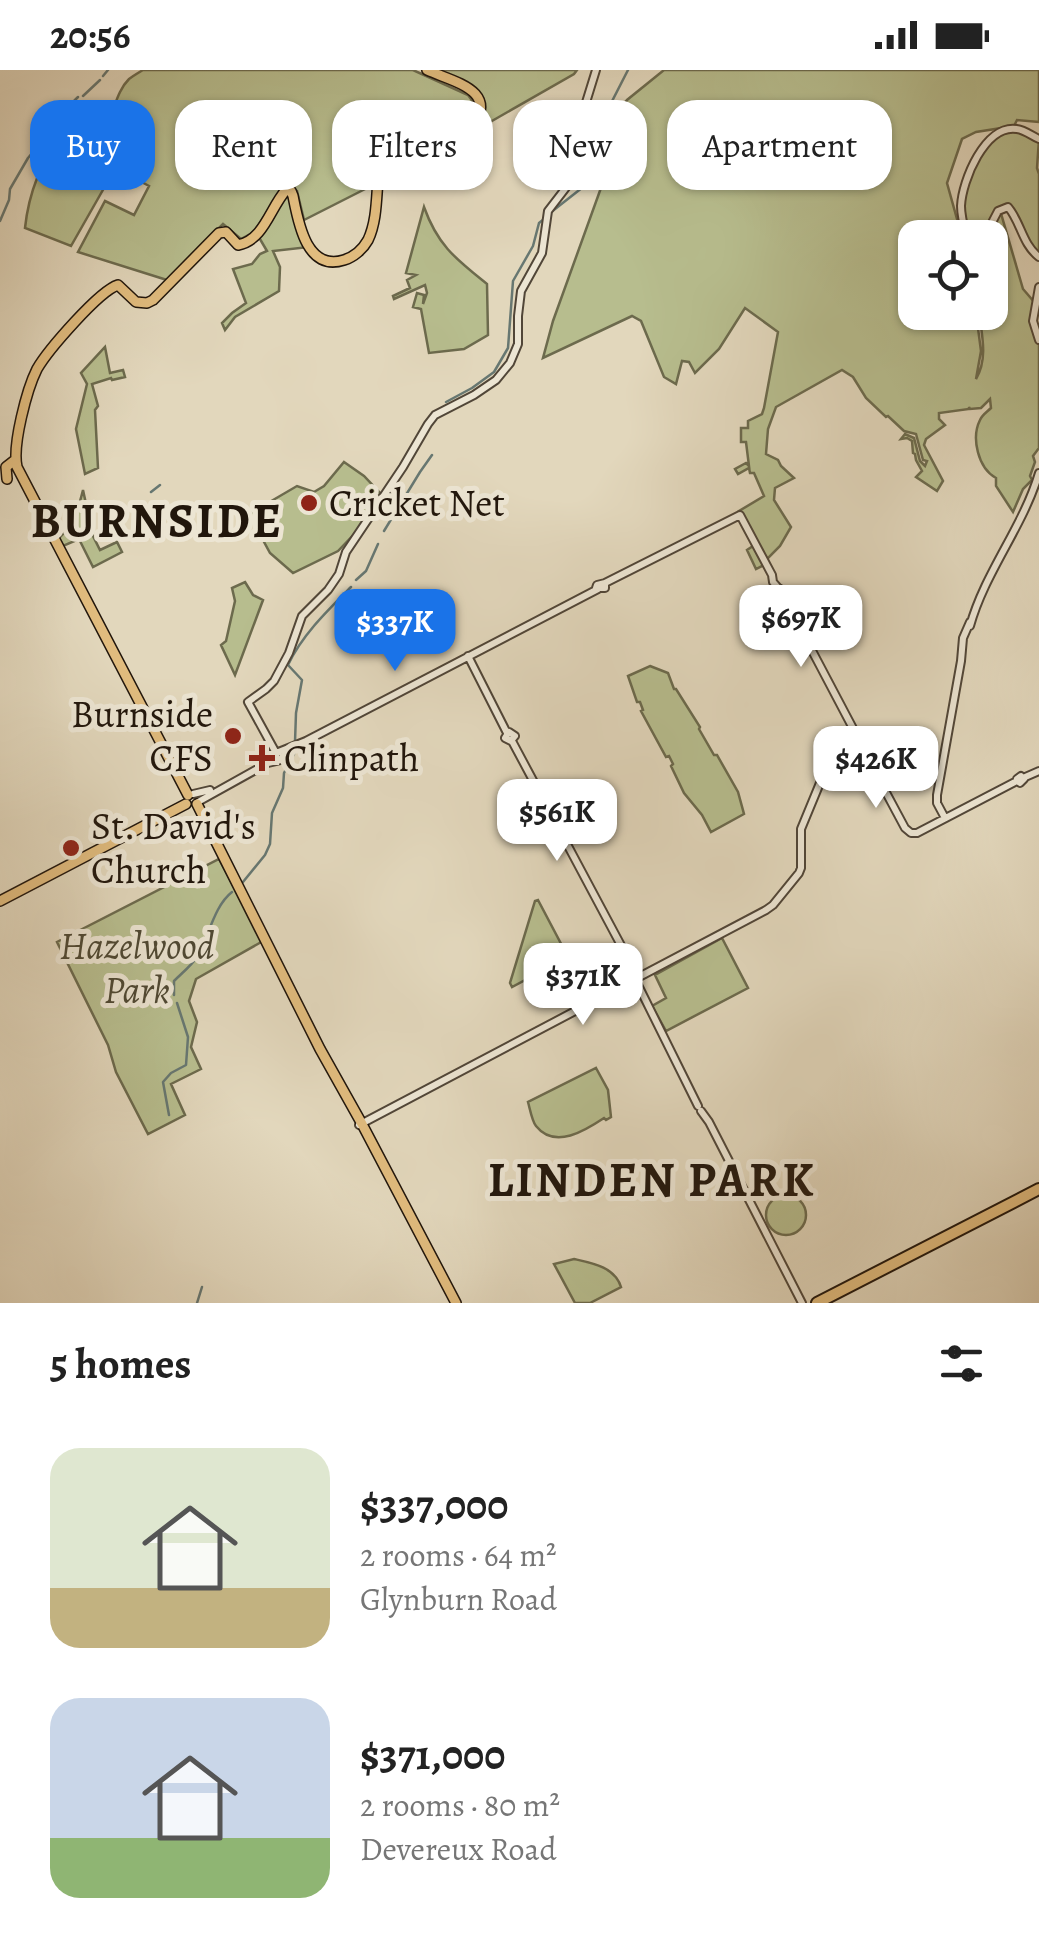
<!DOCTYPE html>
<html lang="en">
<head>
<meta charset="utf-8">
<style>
	:root { --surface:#fff; --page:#f2f2f2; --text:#222; --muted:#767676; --accent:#1a73e8 }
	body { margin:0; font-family:Alegreya,serif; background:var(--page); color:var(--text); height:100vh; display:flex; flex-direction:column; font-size:38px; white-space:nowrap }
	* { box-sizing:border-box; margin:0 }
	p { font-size:32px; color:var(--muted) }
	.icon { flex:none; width:55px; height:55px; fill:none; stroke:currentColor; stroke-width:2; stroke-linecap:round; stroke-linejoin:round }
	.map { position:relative; height:1233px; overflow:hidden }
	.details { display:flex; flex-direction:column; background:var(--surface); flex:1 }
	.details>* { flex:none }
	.hud { position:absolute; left:30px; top:30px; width:980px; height:90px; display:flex; gap:20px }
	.controls { position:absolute; left:898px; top:150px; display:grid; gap:20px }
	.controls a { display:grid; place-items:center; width:110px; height:110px; border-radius:20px; background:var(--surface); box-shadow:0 2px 8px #0004; font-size:50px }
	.price { position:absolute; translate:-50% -85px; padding:0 22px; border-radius:20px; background:#fff; color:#222; font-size:32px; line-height:65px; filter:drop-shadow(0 2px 5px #0008) }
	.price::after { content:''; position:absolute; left:50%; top:60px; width:30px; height:22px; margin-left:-15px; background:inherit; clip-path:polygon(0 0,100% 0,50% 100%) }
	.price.active { background:var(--accent); color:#fff }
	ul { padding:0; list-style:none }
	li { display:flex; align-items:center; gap:30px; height:250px; padding:0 50px }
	li span { display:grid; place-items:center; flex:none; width:280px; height:200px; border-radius:30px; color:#555 }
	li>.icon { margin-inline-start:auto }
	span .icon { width:120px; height:120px; fill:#fffc; stroke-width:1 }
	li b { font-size:42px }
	h2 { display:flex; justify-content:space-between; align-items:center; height:120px; padding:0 50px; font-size:42px }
	.pill { padding:0 35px; border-radius:30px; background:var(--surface); box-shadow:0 2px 8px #0004; font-size:35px; line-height:90px }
	.pill.active { background:var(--accent); color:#fff }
	.status { display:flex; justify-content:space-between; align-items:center; height:70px; padding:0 50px; background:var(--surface); direction:ltr }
	.status svg { height:28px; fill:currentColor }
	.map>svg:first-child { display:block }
	.green { fill:#b7bd8e; stroke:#6c6a4d; stroke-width:2.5 }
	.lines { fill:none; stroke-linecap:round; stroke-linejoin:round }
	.stream { stroke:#677771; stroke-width:2.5 }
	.minor-casing { stroke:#514638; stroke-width:10 }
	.major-casing { stroke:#21160c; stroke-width:12 }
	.highway-casing { stroke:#21160c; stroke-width:14 }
	.minor { stroke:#ece5d3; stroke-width:6 }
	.major { stroke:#e1bc7e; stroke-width:9 }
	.highway { stroke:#e1bc7e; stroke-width:10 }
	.poi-dot { fill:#8f2418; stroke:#ece5d3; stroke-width:4 }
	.labels { text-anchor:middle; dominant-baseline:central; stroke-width:10; stroke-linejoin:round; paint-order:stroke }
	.poi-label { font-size:38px; fill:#21160c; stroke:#ece5d3; text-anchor:start }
	.park-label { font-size:38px; font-style:italic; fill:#4e4833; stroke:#ece5d3 }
	.district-label { font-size:48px; font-weight:bold; letter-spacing:2.5px; fill:#21160c; stroke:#ece5d3 }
</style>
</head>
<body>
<div class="status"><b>20:56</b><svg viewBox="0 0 49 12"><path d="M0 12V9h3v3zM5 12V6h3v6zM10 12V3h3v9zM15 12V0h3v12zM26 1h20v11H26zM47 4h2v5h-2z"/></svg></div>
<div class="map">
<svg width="1039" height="1233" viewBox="0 0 1039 1233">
	<rect width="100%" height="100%" fill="#e2d7bc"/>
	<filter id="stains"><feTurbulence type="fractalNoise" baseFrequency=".002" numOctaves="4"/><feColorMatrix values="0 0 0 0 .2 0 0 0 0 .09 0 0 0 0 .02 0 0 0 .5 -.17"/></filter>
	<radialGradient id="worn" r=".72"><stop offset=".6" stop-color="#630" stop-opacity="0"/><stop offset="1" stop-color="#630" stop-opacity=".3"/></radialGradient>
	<!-- green -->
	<path class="green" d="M 143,0 L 413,0 L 468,25 L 474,33 C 470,46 464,55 461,69 L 445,77 L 404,76 L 376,94 L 373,115 L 304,150 L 297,121 L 283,117 L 254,162 L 241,169 L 223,154 L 167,210 L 78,182 L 105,131 L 134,145 L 149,116 L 121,101 L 151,71 L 116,97 L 71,176 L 25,158 C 29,120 42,93 61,61 C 120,80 105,33 129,9 C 133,6 138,3 143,0 Z
		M 435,0 L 577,0 L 574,4 L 471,63 L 484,43 L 484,31 L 474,18 Z
		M 664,0 L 1039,0 L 1039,52 L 1017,50 L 1014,56 L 976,62 L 962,69 L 947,113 L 962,167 L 915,168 L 915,242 L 976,243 L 981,281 L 976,309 C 988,289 982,265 979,243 L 990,242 L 990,168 L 967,167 L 961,140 L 975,89 L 994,68 L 1011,59 L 1039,69 L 1037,98 L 1039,104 L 1039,187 L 1035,185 L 1012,140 L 1000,140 L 1023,219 L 1035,233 L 1033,251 L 1039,270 L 1039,378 L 1033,386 L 1035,392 L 1030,406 L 1032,410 L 1023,419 L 1013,442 L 996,416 L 996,408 C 978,398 971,368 980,350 C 982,345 987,342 991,338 L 990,329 L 981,338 L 970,339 L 969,337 L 969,339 L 939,343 L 939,349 L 945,355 L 926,369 L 924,375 L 943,411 L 937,421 L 916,407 L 922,401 L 916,390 L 915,384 L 913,383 L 912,371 L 907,368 L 901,369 L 905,364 L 914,368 L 920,391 L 925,396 L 927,391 L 923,390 L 916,364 L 904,361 L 888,346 L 886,347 L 866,328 L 853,307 L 842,300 L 776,337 L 768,359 L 766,384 L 778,390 L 781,396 L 794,408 L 775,418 L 774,430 L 791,457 L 780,476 L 765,491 L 766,494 L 756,499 L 747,480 L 756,474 L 739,441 L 764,426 L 754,403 L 750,403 L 749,398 L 738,404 L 735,399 L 746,393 L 749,396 L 746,372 L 741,372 L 741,358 L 748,358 L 748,351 L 762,344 L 764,338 L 778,262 L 745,238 L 719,279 L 695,303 L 689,292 L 682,291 L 676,314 L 664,307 L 641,251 L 632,246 L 543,288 L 553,251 L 606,104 L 634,90 L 613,48 L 627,30 Z
		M 288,120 L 309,177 L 273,181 L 280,197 L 279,221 L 235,247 L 225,260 L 222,253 L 232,243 L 246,233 L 233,199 L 252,194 L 260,184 L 267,181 L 257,164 Z
		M 424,137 C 438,176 456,189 487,214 L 488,265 L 464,279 L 429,283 L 421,239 L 413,237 L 417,223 L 424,225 L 423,234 L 427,223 L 425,215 L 394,229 L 393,226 L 410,218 L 407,210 L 416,205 L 406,203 Z
		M 105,277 L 110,303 L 123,300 L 125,307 L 112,310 L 111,308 L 92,314 L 98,336 L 95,340 L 98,398 L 85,404 L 76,359 L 87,314 L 81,303 Z
		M 344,392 L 364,406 L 380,423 L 360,458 L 338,481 L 293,503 L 270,483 L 249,444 L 297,416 L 314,422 L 324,416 Z
		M 83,420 L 93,466 L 100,480 L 117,472 L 122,482 L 93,497 L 79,469 L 63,476 L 59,468 C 74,454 78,440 83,420 Z
		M 245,512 L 253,525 L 263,530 L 235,605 L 221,575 L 226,571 L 235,531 L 232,518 Z
		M 650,596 L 668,603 L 674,619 L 676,619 L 700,657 L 699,659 L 714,685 L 717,685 L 738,722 L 744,744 L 711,762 L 702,745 L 684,723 L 671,696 L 673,694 L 669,686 L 666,687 L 641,641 L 643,640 L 640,632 L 637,632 L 628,606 Z
		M 219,789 L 263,871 L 196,909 L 189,931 L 197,952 L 191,977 L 201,999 L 171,1014 L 185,1045 L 148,1064 L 116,1002 L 108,975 L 57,872 Z
		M 538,830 L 568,887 L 512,917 L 510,913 L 535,831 Z
		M 722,868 L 748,918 L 666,961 L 652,936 L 666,928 L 655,905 Z
		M 596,998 L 608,1020 L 611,1047 L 606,1050 L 604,1048 C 586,1060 555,1080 536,1056 C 532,1051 530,1039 528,1032 Z
		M766 1145a20 20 0 1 1 40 0a20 20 0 1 1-40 0Z
		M 574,1189 C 592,1193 615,1197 621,1217 L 590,1233 L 575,1233 L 554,1194 Z"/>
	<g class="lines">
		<!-- stream -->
		<path class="stream" d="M 103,6 L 108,0
			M 83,26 L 100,10
			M 584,29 L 571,66 L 572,72 L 587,76
			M 594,97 L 594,88 L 587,76 L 587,57 L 606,43 L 628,0
			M 550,143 L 592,110 L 594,100
			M 0,151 L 9,130 L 10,119 L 28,88 L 38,76 L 42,63 L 78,27
			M 446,332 L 472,318 L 494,302 L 508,278 L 513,211 L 533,176 L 539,153 L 544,149
			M 151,422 L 160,415
			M 384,461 L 420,402 L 432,385
			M 356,510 L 366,501 L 378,474
			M 295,672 L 296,643 L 302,610 L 288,595 C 302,565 328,540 351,517
			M 243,812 L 265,785 L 270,774 L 272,743 L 283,718 L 284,703 L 295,682
			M 174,925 L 174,911 C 182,903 191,896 197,887 C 209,866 214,836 232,822
			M 169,1045 L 163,1012 L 171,1003 L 186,995 L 188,967 L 177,933
			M 197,1233 L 202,1217"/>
		<defs>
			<path id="minor" d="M 967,168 C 964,157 961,147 961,136 C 962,111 985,54 1017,59 C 1025,60 1032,66 1039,69
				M 984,168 L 998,141 L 1008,137 C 1021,152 1022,174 1039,187
				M 990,197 L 990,210
				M 1039,217 L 1033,251 L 1039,270
				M 605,513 L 740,445 L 772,505 L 773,512 L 780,520
				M 605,513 L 605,518 L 596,518 L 597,515 Z
				M 779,518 L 857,666 L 868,682 L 867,687 L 861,686
				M 970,556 C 985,502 1023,457 1039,403
				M 468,586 L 507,663
				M 509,662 L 515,666 L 511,671 L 505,668 Z
				M 512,671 L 632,896 L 635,906
				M 276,683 L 248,632 L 266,619 L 274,611 L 289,583 L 302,546 L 328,520 L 339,504 L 346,482 L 403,397 L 428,354 L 435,345 L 474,325 L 496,310 L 510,293 L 518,274 L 518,246 L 521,221 L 542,183 L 548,141 L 578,102 L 579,91 L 575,68 L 596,0
				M 276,683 L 306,671 L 598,519
				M 867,687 L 905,758 L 911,763 L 917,763 L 1017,711
				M 1021,706 L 1024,709 L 1020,713 L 1017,709 Z
				M 1023,708 L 1039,701
				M 193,724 L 210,720
				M 198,732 L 268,693 L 281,690 L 282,687
				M 945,748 L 937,733 L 937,725 L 961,591 L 963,568 L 970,552
				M 637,913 L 698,1036
				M 701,1041 L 709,1052 L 802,1233
				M 359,1055 L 632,911 L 634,906 L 639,907 L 766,840 L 773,835 L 799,803 L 801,798 L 801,759 L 820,713 L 828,704 L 861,686"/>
			<path id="major" d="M 7,409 L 6,397 L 15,390
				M 188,725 L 17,397 C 12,375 27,319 37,299 C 48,280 99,221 118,215 L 136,232 L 147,233 L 153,230 L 219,163 L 226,162 L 238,175 C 264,170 270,138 286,120 L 291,121 L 293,126 C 298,151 306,202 344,190 C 354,187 363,179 368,170 C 378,149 376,122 379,100 C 401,69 424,92 450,81 C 459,77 466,67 472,59 C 499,20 456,13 427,0
				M 197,734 L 320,979 L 362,1054 L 456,1233
				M 0,831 L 186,734"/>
			<path id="highway" d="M 817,1233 L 1039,1119"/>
		</defs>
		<!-- minor casing -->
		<use href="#minor" class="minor-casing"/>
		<!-- major casing -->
		<use href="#major" class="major-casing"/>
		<!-- highway casing -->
		<use href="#highway" class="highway-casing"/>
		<!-- minor -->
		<use href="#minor" class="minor"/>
		<!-- major -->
		<use href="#major" class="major"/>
		<!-- highway -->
		<use href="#highway" class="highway"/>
	</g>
	<!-- markers -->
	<g class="poi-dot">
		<circle cx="309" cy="433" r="10"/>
		<circle cx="233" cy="666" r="10"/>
		<path d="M257 673h10v10h10v10h-10v10h-10v-10h-10v-10h10z"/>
		<circle cx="71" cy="778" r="10"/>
	</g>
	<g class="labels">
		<!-- poi labels -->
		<g class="poi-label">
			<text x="329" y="433">Cricket Net</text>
			<text x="213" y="644" text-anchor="end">Burnside<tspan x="213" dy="44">CFS</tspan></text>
			<text x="284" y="688">Clinpath</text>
			<text x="91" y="756">St. David's<tspan x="91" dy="44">Church</tspan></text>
		</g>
		<!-- park labels -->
		<g class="park-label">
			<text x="137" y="876">Hazelwood<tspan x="137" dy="44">Park</tspan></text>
		</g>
		<!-- district labels -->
		<g class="district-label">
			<text x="157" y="451">BURNSIDE</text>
			<text x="652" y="1110">LINDEN PARK</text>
		</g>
	</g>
	<rect width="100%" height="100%" filter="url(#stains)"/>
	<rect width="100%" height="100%" fill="url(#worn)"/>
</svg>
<div class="controls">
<a><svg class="icon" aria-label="locate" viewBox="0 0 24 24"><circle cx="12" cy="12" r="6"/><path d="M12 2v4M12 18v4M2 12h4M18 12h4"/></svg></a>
</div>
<b class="price" style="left:801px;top:600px">$697K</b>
<b class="price active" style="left:395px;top:604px">$337K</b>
<b class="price" style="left:876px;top:741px">$426K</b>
<b class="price" style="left:557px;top:794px">$561K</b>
<b class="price" style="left:583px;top:958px">$371K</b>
<div class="hud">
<a class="pill active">Buy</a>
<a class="pill">Rent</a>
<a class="pill">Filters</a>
<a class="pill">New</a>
<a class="pill">Apartment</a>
</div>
</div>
<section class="details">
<h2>5 homes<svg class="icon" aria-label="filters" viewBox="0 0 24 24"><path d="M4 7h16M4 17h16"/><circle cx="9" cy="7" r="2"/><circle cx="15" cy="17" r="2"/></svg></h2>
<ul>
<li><span style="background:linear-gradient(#dfe7d0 70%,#c2b280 0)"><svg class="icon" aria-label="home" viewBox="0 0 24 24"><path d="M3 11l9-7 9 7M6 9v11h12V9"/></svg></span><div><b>$337,000</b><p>2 rooms · 64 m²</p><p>Glynburn Road</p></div></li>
<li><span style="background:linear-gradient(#c9d6e8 70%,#8fb573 0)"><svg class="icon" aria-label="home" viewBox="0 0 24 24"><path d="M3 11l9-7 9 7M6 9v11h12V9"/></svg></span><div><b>$371,000</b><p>2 rooms · 80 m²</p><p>Devereux Road</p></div></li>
</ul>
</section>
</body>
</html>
